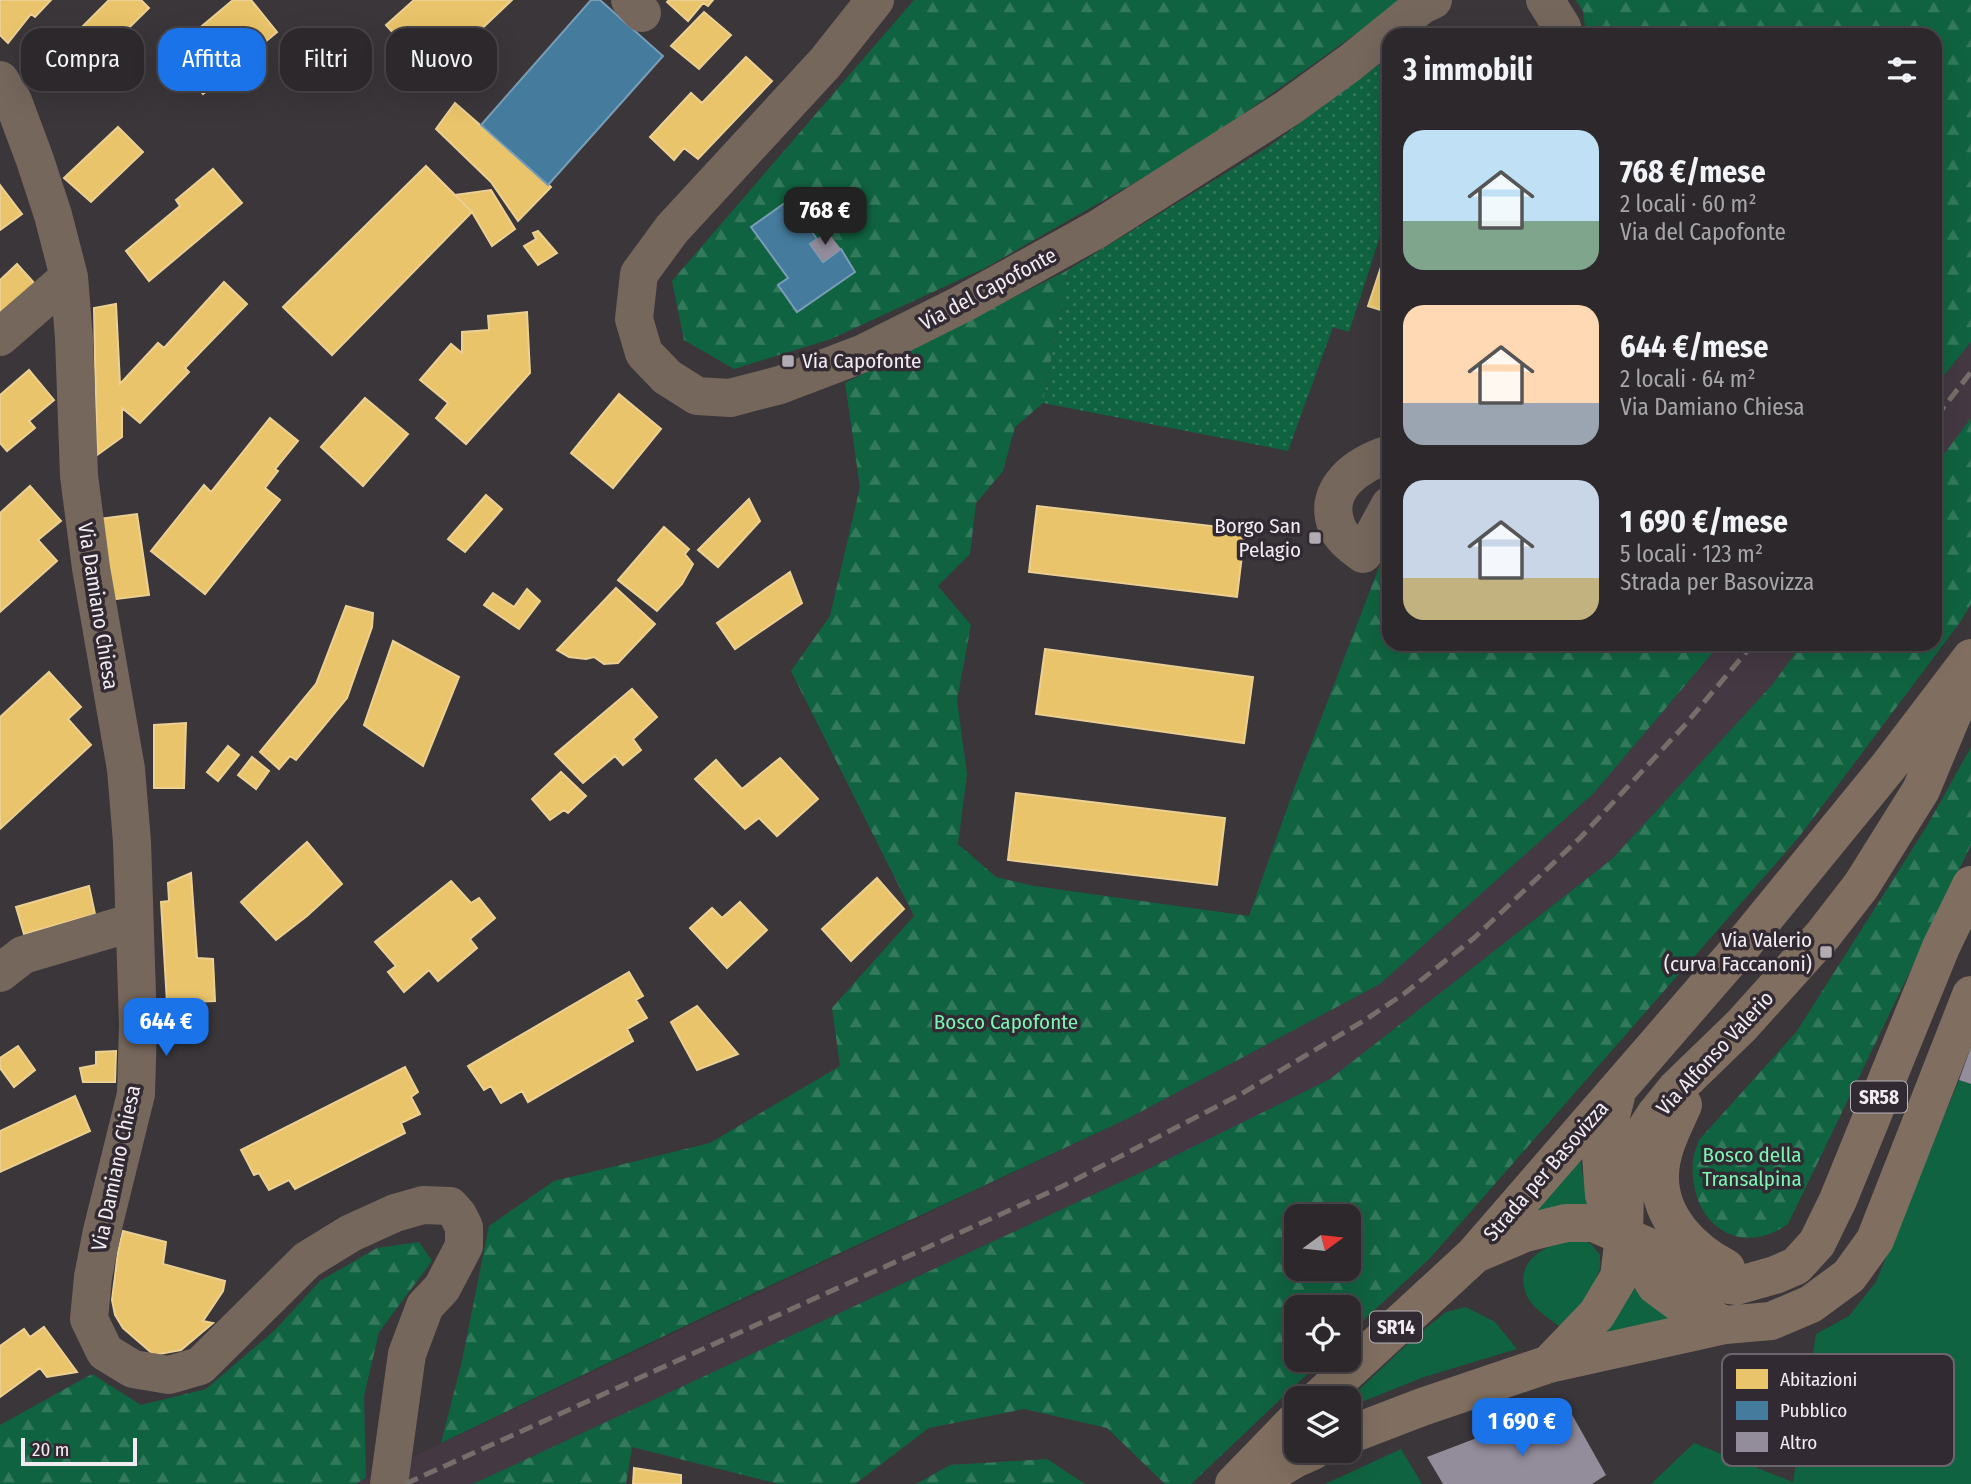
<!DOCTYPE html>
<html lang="it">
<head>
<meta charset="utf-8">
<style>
	:root { --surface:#2c282c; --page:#383438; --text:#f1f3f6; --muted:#a6a6a9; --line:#484448; --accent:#1a73e8 }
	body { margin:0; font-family:"Fira Sans Condensed",sans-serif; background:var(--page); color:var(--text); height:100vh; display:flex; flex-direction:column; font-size:26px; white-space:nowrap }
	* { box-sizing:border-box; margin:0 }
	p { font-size:23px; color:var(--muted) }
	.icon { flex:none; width:38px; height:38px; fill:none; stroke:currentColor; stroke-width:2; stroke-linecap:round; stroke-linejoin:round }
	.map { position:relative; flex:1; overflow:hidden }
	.side { position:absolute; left:1382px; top:28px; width:560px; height:623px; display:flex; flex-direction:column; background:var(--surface); border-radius:21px; box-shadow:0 7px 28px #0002,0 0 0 2px var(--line) }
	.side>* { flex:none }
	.hud { position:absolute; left:21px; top:28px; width:665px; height:63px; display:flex; gap:14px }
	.needle { width:46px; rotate:75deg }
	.buttons { position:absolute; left:1284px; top:1204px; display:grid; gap:14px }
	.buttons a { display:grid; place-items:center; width:77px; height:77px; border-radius:14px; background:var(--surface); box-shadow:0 7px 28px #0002,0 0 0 2px var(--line); font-size:35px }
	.scale { position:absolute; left:21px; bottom:18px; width:116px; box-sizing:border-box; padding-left:7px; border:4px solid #f2ecf2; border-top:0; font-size:19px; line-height:24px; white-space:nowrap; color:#f2ecf2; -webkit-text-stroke:5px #322a32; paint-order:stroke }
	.price { position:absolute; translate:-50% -60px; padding:0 16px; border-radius:14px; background:var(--accent); color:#fff; font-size:23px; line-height:46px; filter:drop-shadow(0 2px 4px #0008) }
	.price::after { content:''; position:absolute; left:50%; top:42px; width:21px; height:16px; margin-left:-10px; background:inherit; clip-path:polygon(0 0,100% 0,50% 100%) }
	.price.active { background:#222; color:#fff }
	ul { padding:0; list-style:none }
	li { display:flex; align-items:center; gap:21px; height:175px; padding:0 21px }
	li span { display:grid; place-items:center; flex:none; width:196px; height:140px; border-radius:21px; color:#555 }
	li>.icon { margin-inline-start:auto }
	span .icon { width:84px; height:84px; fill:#fffc; stroke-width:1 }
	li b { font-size:30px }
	h2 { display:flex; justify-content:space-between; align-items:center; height:84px; padding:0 21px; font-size:30px }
	.chip { padding:0 24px; border-radius:21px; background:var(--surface); box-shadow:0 7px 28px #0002,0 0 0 2px var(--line); font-size:24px; line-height:63px }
	.chip.active { background:var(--accent); color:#fff }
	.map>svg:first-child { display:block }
	.built { fill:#443843 }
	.grass { fill:#106340 }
	.forest { fill:url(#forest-firs); fill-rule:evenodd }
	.garden { fill:url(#garden-dots) }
	.homes { fill:#e9c46a; stroke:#ecd093; stroke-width:2 }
	.public { fill:#457b9d; stroke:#799db6; stroke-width:2 }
	.building { fill:#938c9b }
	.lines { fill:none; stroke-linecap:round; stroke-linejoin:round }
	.street { stroke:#75675c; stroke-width:38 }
	.primary { stroke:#806f60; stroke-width:38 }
	.rail { stroke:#766e6a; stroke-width:5; stroke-dasharray:14 7; stroke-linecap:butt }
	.poi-dot { fill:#b2acb2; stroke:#322a32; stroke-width:2.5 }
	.labels { text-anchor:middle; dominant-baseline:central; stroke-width:7; stroke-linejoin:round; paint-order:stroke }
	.shield { fill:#322a32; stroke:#b8b2b8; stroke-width:2 }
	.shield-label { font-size:19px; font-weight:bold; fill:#f2ecf2 }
	.street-label { font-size:21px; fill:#f2ecf2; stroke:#322a32 }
	.poi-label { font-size:21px; fill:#f2ecf2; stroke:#322a32; text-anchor:end }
	.park-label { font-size:21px; fill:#7bf6b3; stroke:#322a32 }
	.key { fill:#322a32; stroke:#6c646c; stroke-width:2 }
	.key-label { font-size:19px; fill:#f2ecf2 }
</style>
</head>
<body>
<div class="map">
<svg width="1971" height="1484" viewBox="0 0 1971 1484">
	<defs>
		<pattern id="forest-firs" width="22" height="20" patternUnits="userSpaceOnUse" patternTransform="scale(1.75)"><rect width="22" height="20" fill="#106340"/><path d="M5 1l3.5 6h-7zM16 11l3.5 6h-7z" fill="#337a5c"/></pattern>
		<pattern id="garden-dots" width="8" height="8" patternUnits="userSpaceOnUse" patternTransform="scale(1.75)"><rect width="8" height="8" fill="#106340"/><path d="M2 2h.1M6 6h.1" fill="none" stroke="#337a5c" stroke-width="1.8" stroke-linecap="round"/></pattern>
	</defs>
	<rect width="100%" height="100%" fill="#3a363a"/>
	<!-- built -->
	<path class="built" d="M 1971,342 L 1971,420 L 1936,467 L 1936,385 Z
		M 1720,644 L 1802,644 L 1772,685 L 1612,859 L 1330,1079 L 1146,1170 L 473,1484 L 355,1484 L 1129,1118 L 1380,984 L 1593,794 Z"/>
	<!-- grass -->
	<path class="grass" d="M 1959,1080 L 1971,1084 L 1971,1484 L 1651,1484 L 1694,1443 L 1793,1482 L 1816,1334 L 1849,1316 L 1876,1282 Z
		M 1578,1144 L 1583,1177 L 1592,1205 L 1528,1213 Z
		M 1579,1239 L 1591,1244 L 1600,1255 L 1600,1268 L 1589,1298 L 1559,1326 C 1547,1317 1529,1306 1525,1291 C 1515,1256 1552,1242 1579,1239 Z
		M 1632,1287 L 1657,1310 L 1682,1323 L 1600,1342 Z
		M 1466,1307 L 1495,1322 L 1517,1349 L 1424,1377 L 1349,1407 L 1349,1399 L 1417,1335 L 1446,1312 Z
		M 1401,1449 L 1422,1484 L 1325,1484 Z"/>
	<!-- forest -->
	<path class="forest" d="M 914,0 L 1403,0 L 1197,147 L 985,268 L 831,339 L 734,369 L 684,340 L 672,281 Z
		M 1576,0 L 1971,0 L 1971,342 L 1936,385 L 1936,35 L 1586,35 L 1583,11 Z
		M 1068,270 L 1043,403 L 1015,427 L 1003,471 L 976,503 L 970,554 L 938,586 L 971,625 L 957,700 L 967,774 L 958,844 L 996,877 L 1034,886 L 1249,916 L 1294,789 L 1389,541 L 1390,644 L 1720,644 L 1593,794 L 1380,984 L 1129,1118 L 739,1300 L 441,1443 L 462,1361 L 489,1226 L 554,1181 L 710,1143 L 840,1066 L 832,1008 L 914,916 L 791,671 L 830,616 L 860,487 L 845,383 Z
		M 1971,418 L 1971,604 L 1961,621 L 1799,837 L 1430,1258 L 1349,1334 L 1349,1307 L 1297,1307 L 1297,1360 L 1322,1360 L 1191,1484 L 1165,1484 L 1107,1428 L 1024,1409 L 929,1428 L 855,1484 L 779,1484 L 632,1447 L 626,1484 L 473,1484 L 1146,1170 L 1330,1079 L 1612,859 L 1772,685 L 1802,644 L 1936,644 L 1936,465 ZM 1297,1216 L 1349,1216 L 1349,1269 L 1297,1269 Z
		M 1971,747 L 1971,845 L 1788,1224 C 1736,1260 1688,1220 1693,1161 C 1693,1154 1697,1147 1699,1140 L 1797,1031 L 1927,826 Z
		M 419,1242 L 432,1261 L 379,1332 L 364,1396 L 366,1478 L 355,1484 L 0,1484 L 0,1425 L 92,1374 L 141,1405 L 206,1389 L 274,1331 L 320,1281 L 377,1248 Z
		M 1047,1459 L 1085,1484 L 916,1484 L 950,1465 Z"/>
	<!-- garden -->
	<path class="garden" d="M 1385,60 L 1390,66 L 1389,209 L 1349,332 L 1333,327 L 1288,451 L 1043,403 L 1068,270 L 1268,147 Z"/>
	<!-- homes -->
	<path class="homes" d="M 0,0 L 51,0 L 35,17 L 31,14 L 8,43 L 0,35 Z
		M 109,0 L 141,0 L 149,8 L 73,83 L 49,60 Z
		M 233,0 L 251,0 L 277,32 L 203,94 L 171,52 Z
		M 414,0 L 512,0 L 432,76 L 386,25 Z
		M 669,0 L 713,0 L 708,6 L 703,3 L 688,21 L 667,2 Z
		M 704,12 L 731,35 L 699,69 L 671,46 Z
		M 746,57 L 772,81 L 698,159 L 684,148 L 674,160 L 650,137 L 691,93 L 702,103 Z
		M 455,103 L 551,187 L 518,221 L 491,182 L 436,129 Z
		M 118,127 L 143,152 L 91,202 L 64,178 Z
		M 426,166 L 472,212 L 332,355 L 283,307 Z
		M 213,169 L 242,203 L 149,281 L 126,251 L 180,206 L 176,200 Z
		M 0,185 L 22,214 L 0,230 Z
		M 491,190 L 515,229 L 492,246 L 472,212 L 455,195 Z
		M 538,231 L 557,253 L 538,265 L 524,246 L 536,239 L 533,233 Z
		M 1390,240 L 1390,313 L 1368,306 Z
		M 17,264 L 35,284 L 0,316 L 0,280 Z
		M 224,282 L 247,304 L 185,368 L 189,372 L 140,423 L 122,408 L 122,437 L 97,455 L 94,308 L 116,304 L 120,384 L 158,343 L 164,348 Z
		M 527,312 L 530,373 L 466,444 L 436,418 L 448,403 L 420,380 L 451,344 L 462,353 L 462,332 L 489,330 L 488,316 Z
		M 29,370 L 54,400 L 29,421 L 35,428 L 7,451 L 0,443 L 0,395 Z
		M 619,394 L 661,429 L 613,488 L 571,453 Z
		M 365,398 L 408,434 L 363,486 L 321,447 Z
		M 270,418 L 298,441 L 275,469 L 278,471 L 265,488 L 280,500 L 205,594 L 151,551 L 204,485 L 211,492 Z
		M 30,486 L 61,521 L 38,540 L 57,561 L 0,612 L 0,513 Z
		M 486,495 L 502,509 L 465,552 L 448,539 Z
		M 749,499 L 760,521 L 718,567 L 698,550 Z
		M 1037,506 L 1245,530 L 1237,597 L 1029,572 Z
		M 137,514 L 149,595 L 109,600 L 98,519 Z
		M 664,527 L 689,549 L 685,554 L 693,564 L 682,584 L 657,611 L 618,580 Z
		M 790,572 L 802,603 L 735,649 L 717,623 Z
		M 616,588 L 655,624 L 618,663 L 604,664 L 594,657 L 586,659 L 569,657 L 557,650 Z
		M 527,589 L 540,601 L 519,629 L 484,605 L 493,593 L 514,607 Z
		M 346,606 L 373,613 L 372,627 L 347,698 L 296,760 L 290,756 L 279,769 L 260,752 L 316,684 Z
		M 393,641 L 459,677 L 423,766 L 364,725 Z
		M 1045,649 L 1253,677 L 1244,743 L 1036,714 Z
		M 49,672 L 81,707 L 68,719 L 91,745 L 0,829 L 0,717 Z
		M 632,689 L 657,717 L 633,739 L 641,750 L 623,765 L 615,756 L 583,783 L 555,754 Z
		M 186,723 L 184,788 L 154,788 L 154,725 Z
		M 228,746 L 239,755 L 218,781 L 207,772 Z
		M 252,757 L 269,771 L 256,789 L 238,775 Z
		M 780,758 L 818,799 L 777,836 L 759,818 L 745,829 L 695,779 L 716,760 L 742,789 Z
		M 561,772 L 586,796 L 568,813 L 564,810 L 550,820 L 532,799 Z
		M 1016,793 L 1225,818 L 1217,885 L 1008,860 Z
		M 307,842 L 342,884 L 307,916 L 276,940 L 241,902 Z
		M 191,873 L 197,958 L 213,959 L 215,1001 L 167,1003 L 161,902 L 169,901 L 168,883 Z
		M 877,878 L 904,909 L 851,961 L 822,929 Z
		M 451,881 L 471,903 L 479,898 L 495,918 L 470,939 L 477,948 L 438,981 L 429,970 L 404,992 L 388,972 L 396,966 L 375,942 Z
		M 89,886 L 95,914 L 24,934 L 16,907 Z
		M 740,902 L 767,930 L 727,968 L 690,928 L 712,908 L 722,918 Z
		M 629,972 L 643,996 L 636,1000 L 647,1018 L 627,1029 L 633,1041 L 528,1102 L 522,1091 L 501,1103 L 491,1086 L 484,1090 L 468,1066 Z
		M 697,1006 L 738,1054 L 697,1070 L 671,1022 Z
		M 18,1046 L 35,1070 L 14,1087 L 0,1068 L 0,1058 Z
		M 116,1051 L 115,1082 L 83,1082 L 80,1068 L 96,1065 L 96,1052 Z
		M 405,1067 L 418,1092 L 411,1097 L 420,1114 L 401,1123 L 405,1133 L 295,1189 L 289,1180 L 269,1190 L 259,1173 L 254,1175 L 241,1150 Z
		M 75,1096 L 90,1131 L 0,1172 L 0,1131 Z
		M 123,1231 L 166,1242 L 163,1264 L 225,1281 L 223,1291 L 203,1321 L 213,1323 L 181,1350 L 154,1355 L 123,1328 L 115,1315 L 112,1300 L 118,1252 Z
		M 44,1327 L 77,1372 L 47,1377 L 40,1368 L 0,1397 L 0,1346 L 24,1329 L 30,1337 Z
		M 634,1468 L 681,1475 L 681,1484 L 633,1484 Z"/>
	<!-- public -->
	<path class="public" d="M 591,0 L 600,0 L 663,56 L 548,185 L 481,125 Z
		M 789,200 L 817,239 L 810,244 L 823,262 L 841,249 L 855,272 L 797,312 L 778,285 L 788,278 L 751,227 Z"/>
	<!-- building -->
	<path class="building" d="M 827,231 L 841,249 L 823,262 L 810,244 Z
		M 1971,1047 L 1971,1084 L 1959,1080 Z
		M 1570,1411 L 1606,1475 L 1592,1484 L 1443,1484 L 1427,1457 L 1503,1428 L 1516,1445 Z"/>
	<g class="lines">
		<!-- street -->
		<path class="street" d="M 630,0 L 642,13
			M 875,0 L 825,63 L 672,229 L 639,274 L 634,319 L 644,353 L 667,377 L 697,396 L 730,398 L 780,385 L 864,353 L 962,304 L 1096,230 L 1288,108 L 1350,63 L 1422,5 L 1433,0
			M 1545,0 L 1562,27 L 1564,35
			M 0,80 L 13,101 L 35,160 L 53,215 L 69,277 L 74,338 L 79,476 L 91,568 L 126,769 L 132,842 L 138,1024 L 136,1094 L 102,1231 L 93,1277 L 89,1319 L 105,1352 L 133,1369 L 169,1375 L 200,1366 L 307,1260 L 351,1233 L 395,1213 L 423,1205 L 450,1206 L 458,1215 L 464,1227 L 464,1246 L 442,1288 L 425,1306 L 407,1354 L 389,1484
			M 0,337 L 69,277
			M 1390,454 C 1358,464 1321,489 1337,527 C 1341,538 1354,547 1363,554 L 1390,505
			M 0,973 L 23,955 L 134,922"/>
		<!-- primary -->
		<path class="primary" d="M 1616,1096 L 1601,1156 L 1604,1195 L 1624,1237 L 1656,1286 L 1686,1308 L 1725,1325
			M 1683,1105 C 1673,1127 1660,1151 1660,1176 C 1659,1218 1692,1250 1726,1268
			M 1480,1252 L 1525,1233 L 1566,1223 L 1594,1223 L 1660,1252 L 1686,1271 L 1714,1283 L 1736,1286 L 1775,1275 L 1796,1266 L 1817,1243 L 1838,1200 L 1941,947 L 1971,885
			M 1549,1364 L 1597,1314 L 1619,1277 L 1624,1237 L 1625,1189 L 1637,1143 L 1655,1115 L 1676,1089 L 1742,1025 L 1823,935 L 1861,886 L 1921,790 L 1961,694
			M 1319,1398 L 1474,1255 L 1746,941 L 1888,767 L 1971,658
			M 1349,1435 L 1422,1407 L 1549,1364 L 1725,1325 L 1771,1321 L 1811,1304 L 1849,1276 L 1875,1240 L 1971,995
			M 1234,1484 L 1297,1419
			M 1253,1484 L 1295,1459 L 1313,1451"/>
		<!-- rail -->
		<path class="rail" d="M 1936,417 L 1971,372
			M 405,1484 L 1063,1186 L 1241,1094 L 1365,1020 L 1405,993 L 1474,938 L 1581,837 L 1684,726 L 1753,644"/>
	</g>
	<!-- markers -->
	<g class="poi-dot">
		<rect x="781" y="354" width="14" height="14" rx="3.5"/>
		<rect x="1308" y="531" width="14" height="14" rx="3.5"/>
		<rect x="1819" y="945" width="14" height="14" rx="3.5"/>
	</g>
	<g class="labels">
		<!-- shield labels -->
		<g class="shield">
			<rect x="1851" y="1081.5" width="56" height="31" rx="5"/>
			<rect x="1370" y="1311.5" width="52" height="31" rx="5"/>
		</g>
		<g class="shield-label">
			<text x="1879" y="1097">SR58</text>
			<text x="1396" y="1327">SR14</text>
		</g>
		<!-- street labels -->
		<g class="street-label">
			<text transform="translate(988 289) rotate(-28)">Via del Capofonte</text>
			<text transform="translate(98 606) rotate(81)">Via Damiano Chiesa</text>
			<text transform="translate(1715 1053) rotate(-47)">Via Alfonso Valerio</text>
			<text transform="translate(116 1168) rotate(-78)">Via Damiano Chiesa</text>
			<text transform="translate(1546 1171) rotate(-49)">Strada per Basovizza</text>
		</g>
		<!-- poi labels -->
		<g class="poi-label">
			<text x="802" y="361" text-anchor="start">Via Capofonte</text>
			<text x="1301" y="526">Borgo San<tspan x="1301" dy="24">Pelagio</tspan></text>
			<text x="1812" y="940">Via Valerio<tspan x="1812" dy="24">(curva Faccanoni)</tspan></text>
		</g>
		<!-- park labels -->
		<g class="park-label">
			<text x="1006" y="1022">Bosco Capofonte</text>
			<text x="1752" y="1155">Bosco della<tspan x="1752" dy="24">Transalpina</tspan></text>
		</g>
	</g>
	<!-- legend -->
	<rect x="1722" y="1354" width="232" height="112" rx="10" class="key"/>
	<rect x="1736" y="1369" width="32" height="20" fill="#e9c46a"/>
	<rect x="1736" y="1401" width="32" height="19" fill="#457b9d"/>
	<rect x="1736" y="1432" width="32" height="20" fill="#938c9b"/>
	<g class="key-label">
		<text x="1780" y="1386">Abitazioni</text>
		<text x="1780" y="1417">Pubblico</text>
		<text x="1780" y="1449">Altro</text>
	</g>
</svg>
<div class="buttons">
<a><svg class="needle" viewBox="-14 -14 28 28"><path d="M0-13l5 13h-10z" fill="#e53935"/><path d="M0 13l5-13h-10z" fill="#a6a6a9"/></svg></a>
<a><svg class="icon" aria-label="locate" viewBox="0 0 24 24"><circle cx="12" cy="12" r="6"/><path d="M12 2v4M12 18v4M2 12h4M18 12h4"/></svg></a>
<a><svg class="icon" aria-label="layers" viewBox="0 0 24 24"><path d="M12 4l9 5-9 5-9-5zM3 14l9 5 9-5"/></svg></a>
</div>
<div class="scale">20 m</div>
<b class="price active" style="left:825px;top:247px">768 €</b>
<b class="price" style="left:166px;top:1058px">644 €</b>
<b class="price" style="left:1522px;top:1458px">1 690 €</b>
<div class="hud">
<a class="chip">Compra</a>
<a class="chip active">Affitta</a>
<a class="chip">Filtri</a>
<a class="chip">Nuovo</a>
</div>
<section class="side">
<h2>3 immobili<svg class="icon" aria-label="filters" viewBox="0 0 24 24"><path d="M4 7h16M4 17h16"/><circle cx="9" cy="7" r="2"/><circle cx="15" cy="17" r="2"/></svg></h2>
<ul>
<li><span style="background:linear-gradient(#bfe0f5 65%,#7fa58c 0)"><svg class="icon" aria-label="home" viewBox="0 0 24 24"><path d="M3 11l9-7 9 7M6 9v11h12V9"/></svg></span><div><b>768 €/mese</b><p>2 locali · 60 m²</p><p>Via del Capofonte</p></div></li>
<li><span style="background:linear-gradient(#ffd9b3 70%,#9aa5b1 0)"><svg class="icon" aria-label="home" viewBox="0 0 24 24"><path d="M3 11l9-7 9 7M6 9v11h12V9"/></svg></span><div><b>644 €/mese</b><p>2 locali · 64 m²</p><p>Via Damiano Chiesa</p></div></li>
<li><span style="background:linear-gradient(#c9d6e8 70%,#c2b280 0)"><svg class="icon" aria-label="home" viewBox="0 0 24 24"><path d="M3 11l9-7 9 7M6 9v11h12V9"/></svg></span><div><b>1 690 €/mese</b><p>5 locali · 123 m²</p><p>Strada per Basovizza</p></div></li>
</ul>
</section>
</div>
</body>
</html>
